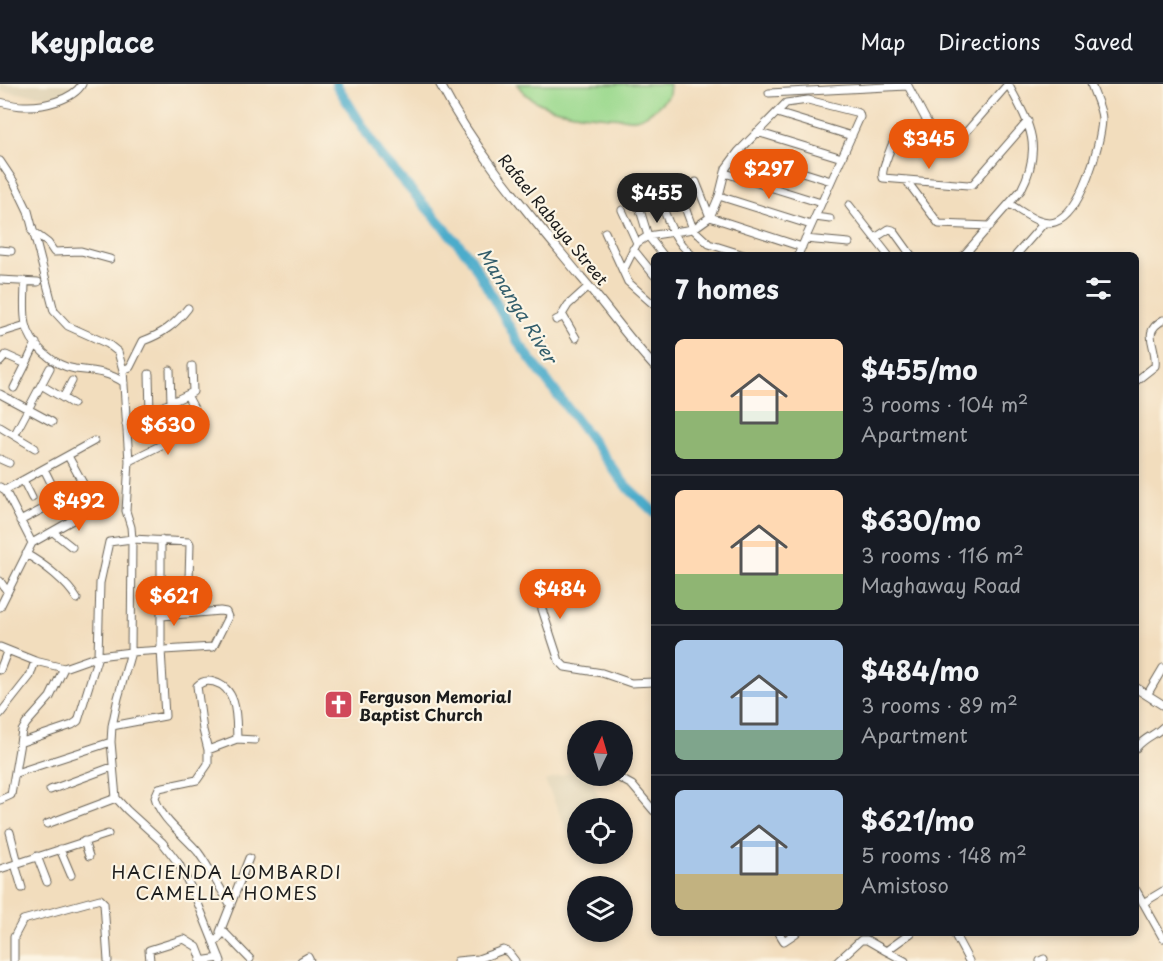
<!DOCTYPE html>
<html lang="en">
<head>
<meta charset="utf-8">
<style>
	:root { --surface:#171b24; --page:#20242c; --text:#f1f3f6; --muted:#9ea1a6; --line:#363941; --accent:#ea580c }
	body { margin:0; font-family:"Playpen Sans",sans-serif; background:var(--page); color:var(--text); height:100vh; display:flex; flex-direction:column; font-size:22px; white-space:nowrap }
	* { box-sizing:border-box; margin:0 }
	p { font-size:20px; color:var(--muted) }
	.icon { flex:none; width:33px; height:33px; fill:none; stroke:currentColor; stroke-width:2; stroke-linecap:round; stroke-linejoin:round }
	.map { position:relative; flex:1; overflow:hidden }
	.side { position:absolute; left:651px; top:168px; width:488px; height:684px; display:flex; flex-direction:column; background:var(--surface); border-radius:9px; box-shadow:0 3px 9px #0003 }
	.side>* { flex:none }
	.needle { width:39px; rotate:5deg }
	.buttons { position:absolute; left:567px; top:636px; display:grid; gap:12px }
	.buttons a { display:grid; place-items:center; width:66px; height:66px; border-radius:50%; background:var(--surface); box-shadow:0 3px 9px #0003; font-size:30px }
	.price { position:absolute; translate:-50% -51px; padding:0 14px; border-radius:21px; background:var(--accent); color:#fff; font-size:20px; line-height:39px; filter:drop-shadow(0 2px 3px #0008) }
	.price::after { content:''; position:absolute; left:50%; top:36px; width:18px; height:14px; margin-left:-9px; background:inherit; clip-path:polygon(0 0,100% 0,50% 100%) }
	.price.on { background:#222; color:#fff }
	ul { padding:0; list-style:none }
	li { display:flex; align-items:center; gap:18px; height:150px; padding:0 24px }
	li+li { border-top:2px solid var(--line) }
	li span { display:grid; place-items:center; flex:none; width:168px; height:120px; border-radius:9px; color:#555 }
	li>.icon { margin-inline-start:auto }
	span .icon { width:72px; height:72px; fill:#fffc; stroke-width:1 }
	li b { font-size:26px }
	h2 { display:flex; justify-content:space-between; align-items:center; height:72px; padding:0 24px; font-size:26px }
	header { display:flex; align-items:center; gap:36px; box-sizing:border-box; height:84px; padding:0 30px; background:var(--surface); border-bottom:2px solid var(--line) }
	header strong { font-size:28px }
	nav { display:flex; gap:33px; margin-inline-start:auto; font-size:21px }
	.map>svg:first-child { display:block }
	.built { fill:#dfd2b4 }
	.green { fill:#9bd98e; stroke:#5c7a55; stroke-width:1.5 }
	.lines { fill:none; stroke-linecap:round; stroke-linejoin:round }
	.river { stroke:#4caccb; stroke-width:10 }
	.minor-casing { stroke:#676054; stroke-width:9 }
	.major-casing { stroke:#676054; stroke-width:10 }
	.minor { stroke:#fff; stroke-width:7 }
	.major { stroke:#fff; stroke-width:8 }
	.labels { text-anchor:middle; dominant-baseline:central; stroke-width:4.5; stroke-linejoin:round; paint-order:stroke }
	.street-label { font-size:16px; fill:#1c1c1c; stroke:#fcf5e5 }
	.poi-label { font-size:16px; font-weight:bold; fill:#1c1c1c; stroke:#fcf5e5; text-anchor:start }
	.water-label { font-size:18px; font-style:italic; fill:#325d6b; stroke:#fcf5e5 }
	.neighbourhood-label { font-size:18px; letter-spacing:1.5px; fill:#1c1c1c; stroke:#fcf5e5 }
</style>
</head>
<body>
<header>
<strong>Keyplace</strong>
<nav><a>Map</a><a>Directions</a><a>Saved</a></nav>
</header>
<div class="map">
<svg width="1163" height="877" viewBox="0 0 1163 877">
	<rect width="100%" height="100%" fill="#fcf5e5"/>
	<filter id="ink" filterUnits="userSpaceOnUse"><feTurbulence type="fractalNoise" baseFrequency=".0167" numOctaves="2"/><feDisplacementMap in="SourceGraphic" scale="12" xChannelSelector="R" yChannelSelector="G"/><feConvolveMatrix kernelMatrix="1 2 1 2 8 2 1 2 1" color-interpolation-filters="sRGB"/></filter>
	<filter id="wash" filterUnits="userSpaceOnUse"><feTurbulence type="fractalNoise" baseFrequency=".008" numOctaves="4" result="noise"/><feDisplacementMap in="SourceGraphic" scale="24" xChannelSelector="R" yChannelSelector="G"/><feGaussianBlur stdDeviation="1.35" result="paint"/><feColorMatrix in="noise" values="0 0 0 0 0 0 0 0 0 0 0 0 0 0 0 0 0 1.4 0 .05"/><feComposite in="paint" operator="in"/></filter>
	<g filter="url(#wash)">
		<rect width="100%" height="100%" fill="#f2ddbd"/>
		<!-- built -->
		<path class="built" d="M 0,0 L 73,0 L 64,10 L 50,12 L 6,8 L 0,7 Z
			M 577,686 L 578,692 L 590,692 L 604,724 L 578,724 L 577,763 L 575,764 L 545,697 Z"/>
		<!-- green -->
		<path class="green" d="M 517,0 L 670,0 L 669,11 C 661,20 648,33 635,35 C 628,36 618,33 611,33 C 580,30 536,29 517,0 Z"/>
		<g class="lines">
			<!-- river -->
			<path class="river" d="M 336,0 L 381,72 L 470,173 L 520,261 L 626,402 L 654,428"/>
		</g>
	</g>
	<g filter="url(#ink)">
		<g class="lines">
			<defs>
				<path id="minor" d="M 907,0 L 932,47
					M 769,9 L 907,2
					M 0,18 C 8,20 16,22 24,22 C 42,23 73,16 82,0
					M 777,29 L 852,52
					M 757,48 L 842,74
					M 926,58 L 932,47 L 941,61
					M 738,68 L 831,97
					M 0,77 L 14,98 L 28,127 L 54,227 L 68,242 L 108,260 L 118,268 L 123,286 L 129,377 L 126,427 L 131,443 L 132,455 L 131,568 L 118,614 L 112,642 L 111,658 L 116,714 L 127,726 L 162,758 L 179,780 L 195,812 L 221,877
					M 725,89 L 821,119
					M 906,96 L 939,140 L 990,142
					M 696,98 L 710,133 L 802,163
					M 677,102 L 693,145 L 709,160 L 744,171
					M 657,108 C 666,130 672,156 692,171
					M 719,112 L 811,141
					M 637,116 L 648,152 L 663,171
					M 1009,120 C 1022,127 1040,143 1055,138 C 1081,130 1101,60 1102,35 C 1102,25 1094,10 1091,0
					M 849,121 L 888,171
					M 622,126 L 637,159
					M 815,133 L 830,135
					M 32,147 L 48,159 L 54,168 L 81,167 L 110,175
					M 605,148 L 628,198 L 654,221
					M 875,154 L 889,145 L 893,146 L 911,171
					M 805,155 L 849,159
					M 633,165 L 654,191
					M 0,166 L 11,167
					M 964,171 L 1021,106 C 1044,62 1029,39 1008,0 L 955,61 C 942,65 904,50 894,58 C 891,61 890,67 888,71 C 886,78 881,86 883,94 L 968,101 L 973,100 L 1028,37
					M 1016,171 L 1044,139
					M 624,185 L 637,159 L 648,152 L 693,145 L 710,133 L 719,112 L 726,84 L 738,68 L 786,19 L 808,16 L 859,29 L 860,33 L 798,171
					M 0,196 L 38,198
					M 25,198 C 25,211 23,227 26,240 C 30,261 54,282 75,285 C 92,287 110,288 124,299
					M 562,230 L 576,254
					M 556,236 L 560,234 L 568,221 L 589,202
					M 0,249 L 26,241
					M 0,278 L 6,271 L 26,280 L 36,259
					M 123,286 L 130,283 L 143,257 C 162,250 175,241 188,224
					M 170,286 L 171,319
					M 149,290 L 150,329
					M 1136,297 L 1155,282 C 1158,261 1140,249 1163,236
					M 41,301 L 73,320
					M 14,304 L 26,280
					M 0,310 L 52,338
					M 187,311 L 196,328
					M 63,314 L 72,297
					M 165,321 L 179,352
					M 142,332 L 151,352
					M 126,340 L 193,308 L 192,282
					M 0,343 L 35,364
					M 15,350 L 50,284
					M 0,375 L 9,379
					M 129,377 L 196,344
					M 44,385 L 53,403
					M 23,396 L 32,414
					M 0,403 L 5,406 L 32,459
					M 5,406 L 94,357
					M 20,437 L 85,403
					M 53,448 L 72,463
					M 26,470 C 44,480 67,498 77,515
					M 0,497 L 7,507
					M 572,499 L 540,519 L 559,577 L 565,583 L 602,589 L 631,599 L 654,598
					M 0,523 L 32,459 L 78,433 L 85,403 L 68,372
					M 0,563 L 35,577 L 64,584 L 98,572 L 131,568 L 213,563 L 228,533 L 226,528 L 220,527 L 162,532
					M 0,586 L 7,568
					M 1147,611 L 1163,584
					M 0,630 L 30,592 L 35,577
					M 112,642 L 165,632 L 161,566 L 161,456
					M 22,658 L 72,641 L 78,637 L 98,572 L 100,499 L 109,458 L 132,455 L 189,458 L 190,460 L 188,530
					M 1136,664 C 1146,652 1154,652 1163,643
					M 208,666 L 237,655 L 255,656
					M 16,689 L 111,658
					M 619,694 L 632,701 L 654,727
					M 50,706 L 112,683
					M 0,716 L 11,711 L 22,647 L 26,640 L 50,613 L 64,584
					M 47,740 L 116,714
					M 10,748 L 18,779
					M 84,757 L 89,772
					M 60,765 L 71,791
					M 37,772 L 47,798
					M 15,780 L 22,804
					M 0,785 L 108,750
					M 1136,806 L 1163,854
					M 1143,819 L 1163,807
					M 231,821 C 219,804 210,784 198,768 C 184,751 160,735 155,713 L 159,704 L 197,696 L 208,680 L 208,666 L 203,646 L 197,602 C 202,597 207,596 214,598 C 239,605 236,635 237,655
					M 222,846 L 250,875
					M 779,849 L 784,857 L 796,849
					M 954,849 L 969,877
					M 214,859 L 222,850 L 220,848 L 249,774
					M 886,867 L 905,877
					M 14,877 L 14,853 L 23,836 L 100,815 L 104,819 L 108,877
					M 150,877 L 149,866 L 184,855 L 197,863 L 202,876
					M 200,877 L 220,874
					M 301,877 L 308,873 L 310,877
					M 457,877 L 478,875 L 503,866 L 508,868 L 515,877
					M 838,877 L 861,856 L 867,856 L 886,867 L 911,849
					M 1040,877 L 1044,875"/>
				<path id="major" d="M 440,0 C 477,71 530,131 581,193 C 606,222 628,254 654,282
					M 1136,604 L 1163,621"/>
			</defs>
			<!-- minor casing -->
			<use href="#minor" class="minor-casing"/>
			<!-- major casing -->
			<use href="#major" class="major-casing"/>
			<!-- minor -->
			<use href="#minor" class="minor"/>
			<!-- major -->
			<use href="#major" class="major"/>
		</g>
	</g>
	<!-- icons -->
	<defs>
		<symbol id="church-square" viewBox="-11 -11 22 22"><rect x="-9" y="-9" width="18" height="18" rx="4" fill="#d1495b" stroke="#fcf5e5"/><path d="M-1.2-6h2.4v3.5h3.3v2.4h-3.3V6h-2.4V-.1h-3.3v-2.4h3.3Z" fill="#fff"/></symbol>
	</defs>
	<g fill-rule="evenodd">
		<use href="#church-square" x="322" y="604" width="33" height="33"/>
	</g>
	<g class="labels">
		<!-- street labels -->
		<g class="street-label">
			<text transform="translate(554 135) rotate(51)">Rafael Rabaya Street</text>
		</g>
		<!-- poi labels -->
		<g class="poi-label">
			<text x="359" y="612">Ferguson Memorial<tspan x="359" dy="18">Baptist Church</tspan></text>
		</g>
		<!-- water labels -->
		<g class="water-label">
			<text transform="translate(518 221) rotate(58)">Mananga River</text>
		</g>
		<!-- neighbourhood labels -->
		<g class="neighbourhood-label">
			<text x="227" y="787">HACIENDA LOMBARDI<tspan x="227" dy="21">CAMELLA HOMES</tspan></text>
		</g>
	</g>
</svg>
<div class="buttons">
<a><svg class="needle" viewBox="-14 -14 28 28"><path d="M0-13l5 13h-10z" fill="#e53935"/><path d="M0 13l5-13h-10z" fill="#9ea1a6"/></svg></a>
<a><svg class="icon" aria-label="locate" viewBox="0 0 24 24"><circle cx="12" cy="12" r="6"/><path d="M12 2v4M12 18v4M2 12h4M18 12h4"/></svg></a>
<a><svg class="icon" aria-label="layers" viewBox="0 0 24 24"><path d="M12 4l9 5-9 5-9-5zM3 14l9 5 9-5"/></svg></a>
</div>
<b class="price" style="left:929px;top:86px">$345</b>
<b class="price" style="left:769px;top:116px">$297</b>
<b class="price on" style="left:657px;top:140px">$455</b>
<b class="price" style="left:168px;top:372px">$630</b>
<b class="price" style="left:79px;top:448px">$492</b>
<b class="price" style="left:560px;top:536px">$484</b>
<b class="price" style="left:174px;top:543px">$621</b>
<section class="side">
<h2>7 homes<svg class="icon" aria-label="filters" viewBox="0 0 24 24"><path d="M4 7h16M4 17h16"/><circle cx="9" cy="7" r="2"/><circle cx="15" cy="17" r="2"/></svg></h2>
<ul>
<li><span style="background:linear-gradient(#ffd9b3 60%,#8fb573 0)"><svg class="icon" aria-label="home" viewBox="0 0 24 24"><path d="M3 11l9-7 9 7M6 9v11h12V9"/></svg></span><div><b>$455/mo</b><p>3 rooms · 104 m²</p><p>Apartment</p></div></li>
<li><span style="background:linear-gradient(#ffd9b3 70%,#8fb573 0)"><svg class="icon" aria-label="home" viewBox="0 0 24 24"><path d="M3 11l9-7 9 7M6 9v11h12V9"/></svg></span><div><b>$630/mo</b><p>3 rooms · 116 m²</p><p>Maghaway Road</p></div></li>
<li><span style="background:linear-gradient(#a9c7e8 75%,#7fa58c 0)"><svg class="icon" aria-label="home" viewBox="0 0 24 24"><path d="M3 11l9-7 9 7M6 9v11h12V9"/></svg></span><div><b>$484/mo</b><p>3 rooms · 89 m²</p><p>Apartment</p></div></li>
<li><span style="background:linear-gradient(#a9c7e8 70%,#c2b280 0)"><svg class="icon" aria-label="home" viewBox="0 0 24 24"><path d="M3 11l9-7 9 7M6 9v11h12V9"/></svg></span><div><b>$621/mo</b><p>5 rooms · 148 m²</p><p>Amistoso</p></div></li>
</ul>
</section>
</div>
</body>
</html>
